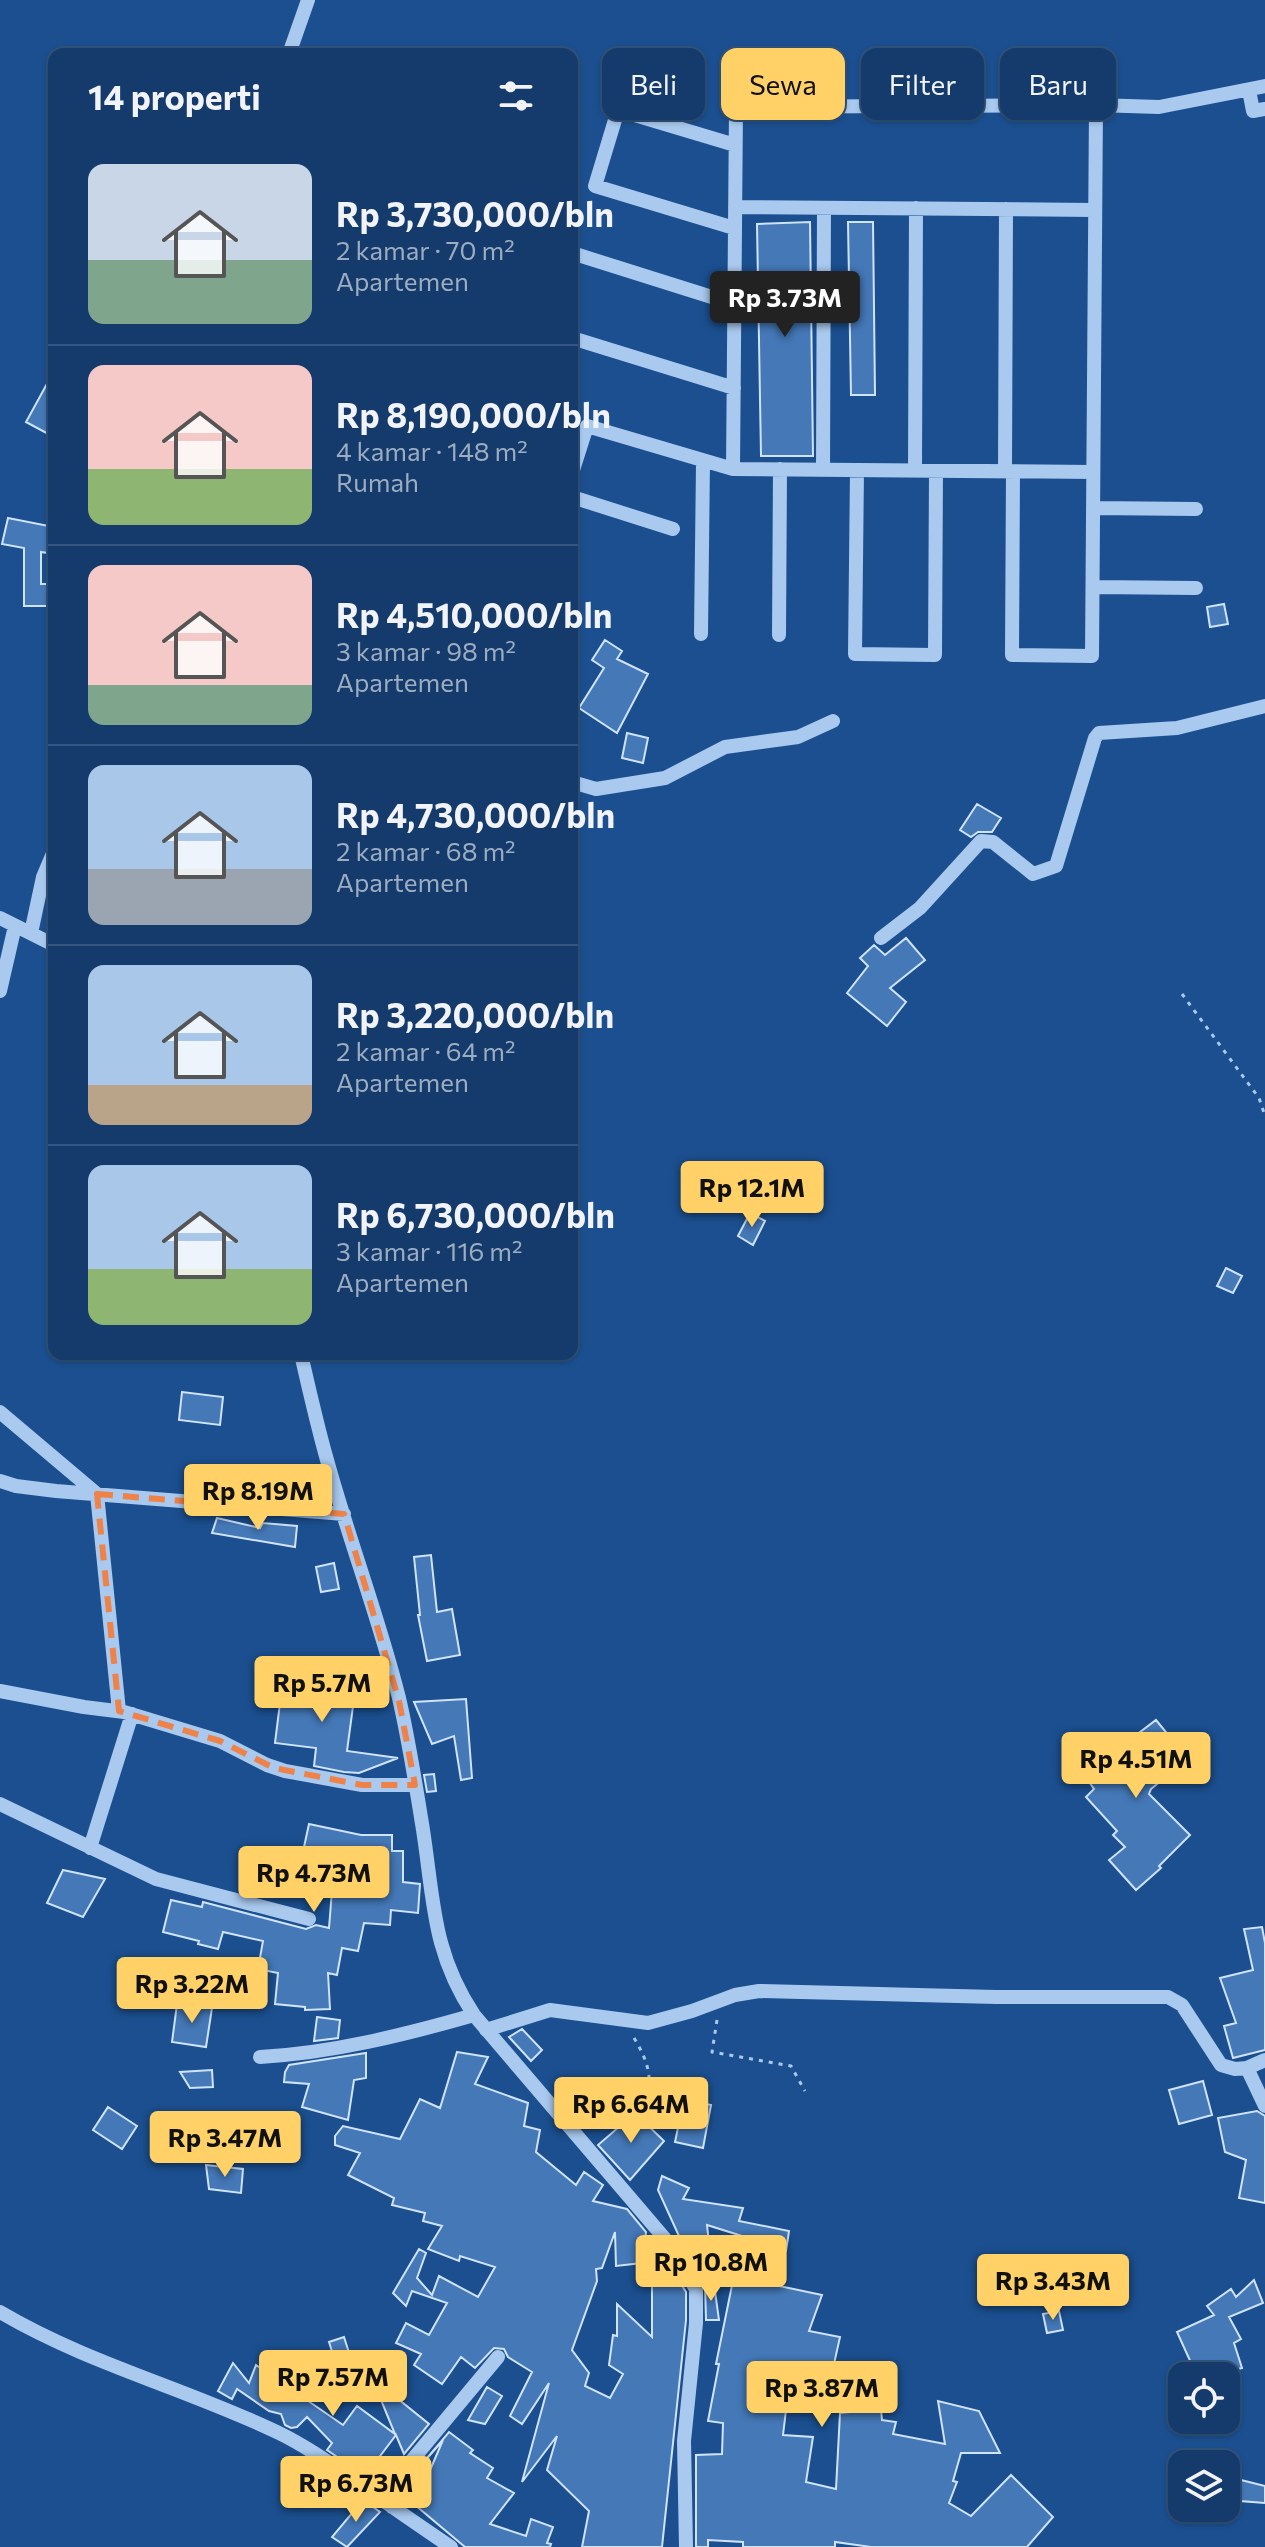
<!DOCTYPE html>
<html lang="id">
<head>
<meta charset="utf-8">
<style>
	:root { --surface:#143b6b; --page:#1d4271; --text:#f1f3f6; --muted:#9dadc1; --line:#33557e; --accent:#ffd166 }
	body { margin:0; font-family:Commissioner,sans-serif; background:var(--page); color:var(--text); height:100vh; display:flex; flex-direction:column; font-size:30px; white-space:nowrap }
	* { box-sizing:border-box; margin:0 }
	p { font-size:26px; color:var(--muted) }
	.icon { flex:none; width:44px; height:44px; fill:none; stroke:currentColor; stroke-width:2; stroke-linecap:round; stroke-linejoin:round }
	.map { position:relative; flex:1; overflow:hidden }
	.side { position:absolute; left:48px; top:48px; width:530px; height:1312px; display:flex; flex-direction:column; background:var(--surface); border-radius:16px; box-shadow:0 2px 6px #0004,0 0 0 2px var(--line) }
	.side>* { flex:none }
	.banner { position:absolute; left:602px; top:48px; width:542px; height:72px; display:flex; gap:16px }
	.fabs { position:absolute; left:1168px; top:2362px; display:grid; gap:16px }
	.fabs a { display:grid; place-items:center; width:72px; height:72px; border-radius:16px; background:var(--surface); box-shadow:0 2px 6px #0004,0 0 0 2px var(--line); font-size:40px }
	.price { position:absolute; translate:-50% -68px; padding:0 18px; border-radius:8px; background:var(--accent); color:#111; font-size:26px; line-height:52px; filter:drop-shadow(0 2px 4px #0008) }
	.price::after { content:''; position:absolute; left:50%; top:48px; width:24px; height:18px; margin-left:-12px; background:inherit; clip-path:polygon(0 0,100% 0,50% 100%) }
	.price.current { background:#222; color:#fff }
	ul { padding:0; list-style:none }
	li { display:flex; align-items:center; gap:24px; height:200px; padding:0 40px }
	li+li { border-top:2px solid var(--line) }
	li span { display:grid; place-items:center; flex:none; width:224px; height:160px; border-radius:16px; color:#555 }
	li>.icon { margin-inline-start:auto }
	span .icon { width:96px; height:96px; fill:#fffc; stroke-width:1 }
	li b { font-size:34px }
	h2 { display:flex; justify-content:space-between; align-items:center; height:96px; padding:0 40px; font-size:34px }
	.tag { padding:0 28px; border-radius:16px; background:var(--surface); box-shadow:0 2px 6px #0004,0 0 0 2px var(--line); font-size:28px; line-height:72px }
	.tag.current { background:var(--accent); color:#111 }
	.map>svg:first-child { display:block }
	.building { fill:#4478b7; stroke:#cfe3fa; stroke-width:2 }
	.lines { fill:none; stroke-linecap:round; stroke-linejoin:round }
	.path { stroke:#a9c9ee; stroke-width:3; stroke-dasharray:4 6; stroke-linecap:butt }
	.minor { stroke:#a9c9ee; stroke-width:14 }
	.marked { fill:none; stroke:#ee8249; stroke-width:6; stroke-dasharray:16 10; stroke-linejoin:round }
</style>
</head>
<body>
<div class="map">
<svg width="1265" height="2547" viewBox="0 0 1265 2547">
	<rect width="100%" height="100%" fill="#1b4f8f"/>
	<!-- building -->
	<path class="building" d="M 670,87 L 688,91 L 682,119 L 664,113 Z
		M 810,222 L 813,456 L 761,456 L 757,224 Z
		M 848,222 L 873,222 L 875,395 L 851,395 Z
		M 54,371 L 54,437 L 26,422 Z
		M 8,518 L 54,527 L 54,554 L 41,552 L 41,584 L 54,584 L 54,606 L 24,606 L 24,548 L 2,544 Z
		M 1224,604 L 1228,624 L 1210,627 L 1207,607 Z
		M 605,640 L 622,651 L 617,659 L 648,674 L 617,733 L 579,708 L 604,668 L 592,660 Z
		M 627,733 L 648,738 L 643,763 L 622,758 Z
		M 977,804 L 1001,818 L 992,832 L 978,832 L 971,837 L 960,830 Z
		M 906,938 L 925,960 L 890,988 L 906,1002 L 887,1026 L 847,993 L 868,966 L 860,958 L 874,945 L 885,955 Z
		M 750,1213 L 765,1221 L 753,1245 L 738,1236 Z
		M 1226,1268 L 1242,1276 L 1233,1293 L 1217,1286 Z
		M 182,1392 L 223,1397 L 220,1425 L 179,1420 Z
		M 217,1518 L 260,1528 L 263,1523 L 297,1526 L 295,1547 L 212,1533 Z
		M 431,1555 L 437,1612 L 452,1609 L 460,1655 L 427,1661 L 418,1615 L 420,1615 L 414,1557 Z
		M 334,1563 L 339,1589 L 321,1592 L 316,1567 Z
		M 283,1679 L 356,1684 L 347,1751 L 398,1758 L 359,1773 L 344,1772 L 314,1766 L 316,1748 L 275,1743 Z
		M 466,1699 L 472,1778 L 461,1780 L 454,1736 L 432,1744 L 414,1702 Z
		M 1156,1720 L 1188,1759 L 1151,1789 L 1149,1794 L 1190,1835 L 1159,1866 L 1161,1868 L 1136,1890 L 1109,1860 L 1125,1847 L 1113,1835 L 1117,1831 L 1086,1797 L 1094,1789 L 1076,1763 L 1092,1748 L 1100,1757 L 1116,1739 L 1123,1745 Z
		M 434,1774 L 436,1791 L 427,1792 L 424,1775 Z
		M 309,1824 L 361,1835 L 392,1835 L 392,1851 L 403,1851 L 403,1882 L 420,1884 L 418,1913 L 391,1910 L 390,1925 L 364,1923 L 358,1951 L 342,1948 L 337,1975 L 328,1973 L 330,2009 L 305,2010 L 305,2007 L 275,2004 L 278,1973 L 258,1969 L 263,1941 L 223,1932 L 218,1949 L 198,1944 L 199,1941 L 163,1932 L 171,1900 L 202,1907 L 203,1902 L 306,1929 L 316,1925 L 329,1928 L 333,1878 L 299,1870 Z
		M 63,1870 L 105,1879 L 83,1917 L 47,1903 Z
		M 1262,1927 L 1265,1943 L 1265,2050 L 1233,2058 L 1224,2026 L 1236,2023 L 1220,1978 L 1253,1970 L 1244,1929 Z
		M 177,2004 L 212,2008 L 206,2047 L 172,2042 Z
		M 317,2017 L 340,2020 L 338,2038 L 314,2041 Z
		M 522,2029 L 542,2050 L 531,2061 L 509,2037 Z
		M 457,2052 L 488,2057 L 475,2084 L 528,2103 L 524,2126 L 540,2130 L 536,2152 L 576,2185 L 584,2172 L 603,2185 L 593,2201 L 627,2209 L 646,2232 L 642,2263 L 616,2266 L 615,2232 L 602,2268 L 596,2269 L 597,2281 L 572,2350 L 589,2373 L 585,2386 L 610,2398 L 623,2374 L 609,2365 L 613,2335 L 617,2336 L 617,2304 L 652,2337 L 652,2284 L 681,2284 L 686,2292 L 686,2320 L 662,2547 L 582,2547 L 589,2511 L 547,2470 L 557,2436 L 522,2482 L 549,2383 L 522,2424 L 510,2416 L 532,2372 L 508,2357 L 504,2349 L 494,2348 L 475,2368 L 461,2357 L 442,2384 L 414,2365 L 421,2354 L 396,2343 L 406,2323 L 429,2335 L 447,2303 L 412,2291 L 406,2306 L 393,2293 L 419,2249 L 426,2253 L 417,2278 L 432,2295 L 439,2276 L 478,2297 L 495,2267 L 460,2256 L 459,2261 L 428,2249 L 442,2226 L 423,2221 L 425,2213 L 392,2205 L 394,2198 L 348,2175 L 360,2153 L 335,2145 L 335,2136 L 343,2126 L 400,2139 L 420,2099 L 440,2108 Z
		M 366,2053 L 366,2078 L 354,2080 L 348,2120 L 302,2107 L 309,2084 L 284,2082 L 285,2072 L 289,2065 Z
		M 212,2070 L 213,2087 L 190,2088 L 180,2072 Z
		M 1203,2081 L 1212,2115 L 1179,2124 L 1169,2090 Z
		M 684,2099 L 711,2105 L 703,2148 L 675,2142 Z
		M 108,2107 L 137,2126 L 122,2149 L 93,2130 Z
		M 1257,2111 L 1265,2116 L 1265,2203 L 1239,2198 L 1246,2160 L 1225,2152 L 1218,2118 Z
		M 635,2113 L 664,2141 L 630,2180 L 598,2145 Z
		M 206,2165 L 243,2169 L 241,2193 L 209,2189 Z
		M 662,2176 L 689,2188 L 683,2199 L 743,2208 L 739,2221 L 789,2231 L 786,2251 L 777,2249 L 770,2284 L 822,2295 L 809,2331 L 840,2337 L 834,2364 L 827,2363 L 827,2365 L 824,2365 L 818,2407 L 787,2402 L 783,2435 L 813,2437 L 806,2482 L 836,2489 L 840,2413 L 881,2409 L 882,2420 L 896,2422 L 893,2434 L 945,2444 L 938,2401 L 979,2411 L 1000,2453 L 961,2453 L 953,2481 L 957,2482 L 949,2503 L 971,2516 L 1011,2475 L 1053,2517 L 1027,2547 L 871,2547 L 835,2542 L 835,2547 L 743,2547 L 743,2542 L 708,2540 L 708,2547 L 696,2547 L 696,2455 L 722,2454 L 723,2423 L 708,2421 L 719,2364 L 716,2364 L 742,2236 L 707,2225 L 710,2253 L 688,2256 L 658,2190 Z
		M 1254,2280 L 1263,2303 L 1229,2317 L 1241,2339 L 1234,2343 L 1242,2368 L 1227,2372 L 1224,2364 L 1197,2376 L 1177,2332 L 1214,2315 L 1207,2306 L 1231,2289 L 1236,2297 Z
		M 705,2284 L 714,2284 L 719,2320 L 706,2320 Z
		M 1059,2311 L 1063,2330 L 1047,2333 L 1043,2314 Z
		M 344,2337 L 353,2365 L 338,2370 L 329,2342 Z
		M 233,2363 L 249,2383 L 256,2365 L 343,2425 L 357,2406 L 395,2434 L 372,2378 L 429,2424 L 404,2454 L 396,2435 L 365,2476 L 327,2450 L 332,2443 L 307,2417 L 297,2427 L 291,2428 L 285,2425 L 281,2414 L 269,2411 L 237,2389 L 232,2399 L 218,2391 Z
		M 487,2387 L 502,2396 L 485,2424 L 468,2420 Z
		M 449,2432 L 473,2450 L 470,2453 L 493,2468 L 487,2478 L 514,2493 L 490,2524 L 526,2536 L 531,2519 L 553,2527 L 547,2543 L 551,2544 L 550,2547 L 465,2547 L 415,2505 L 443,2440 L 417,2470 Z
		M 1241,2480 L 1265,2486 L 1265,2503 L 1240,2501 Z
		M 363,2500 L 380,2512 L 347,2547 L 332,2537 Z"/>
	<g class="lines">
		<!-- path -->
		<path class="path" d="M 1182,994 L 1259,1098 L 1265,1116
			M 717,2020 L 712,2052 L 791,2066 L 805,2091
			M 634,2038 C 651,2066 652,2080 646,2112"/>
		<!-- minor -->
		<path class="minor" d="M 289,54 L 308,0
			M 1249,90 L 1253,111 L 1265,109
			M 735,207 L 1095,210
			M 734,228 L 595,186 L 618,110 L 735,145
			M 572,253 L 734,304
			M 572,338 L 734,388
			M 823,470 L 824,208
			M 857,470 L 855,654 L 935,655 L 936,471
			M 915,470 L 916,208
			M 1005,471 L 1006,209
			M 1013,472 L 1012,655 L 1092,656 L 1096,105
			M 1093,472 L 733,469 L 736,107 L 1096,105 L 1159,107 L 1265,86
			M 572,473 L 587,426 L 733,469
			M 572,497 L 673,529
			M 1093,508 L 1196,509
			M 1093,587 L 1196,588
			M 701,634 L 703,462
			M 779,635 L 780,469
			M 572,782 L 596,789 L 665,778 L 725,747 L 798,737 L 833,721
			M 0,918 L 54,945
			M 31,933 L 43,877 L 54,851
			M 881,938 L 920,908 L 981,841 L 993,842 L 1033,874 L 1056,866 L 1095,738 L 1099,733 L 1177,728 L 1265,706
			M 0,991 L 15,926
			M 301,1354 C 309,1389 317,1425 327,1460 C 349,1540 379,1618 399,1698 C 409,1741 416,1786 423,1830 C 434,1900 432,1952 474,2015 L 666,2240 L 696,2289 L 696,2323 L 684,2441 L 686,2547
			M 0,1412 L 97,1494 L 119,1711
			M 0,1481 L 16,1486 L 56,1491 L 344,1514
			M 0,1691 L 84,1707 L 124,1712 L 220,1741 L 267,1765 L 285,1771 L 362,1785 L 415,1785
			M 0,1804 L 156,1879 L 309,1919
			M 90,1848 L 132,1714
			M 486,2030 L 550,2010 L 648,2023 L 692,2011 L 735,1995 L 759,1991 L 996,1997 L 1168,1997 L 1182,2005 L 1221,2065 L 1235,2069 L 1247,2068 L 1265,2106
			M 260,2057 C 332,2053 404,2035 474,2015
			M 1247,2068 L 1265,2060
			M 0,2312 C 88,2364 188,2389 279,2433 C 308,2447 335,2467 361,2485 C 391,2506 421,2527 451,2547
			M 392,2507 L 399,2481 L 408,2465 L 498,2357"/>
	</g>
	<!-- marked area -->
	<path class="marked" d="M 97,1494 L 344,1514 L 399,1701 L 415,1785 L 362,1785 L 274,1768 L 220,1741 L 119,1711 Z"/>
</svg>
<div class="fabs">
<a><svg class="icon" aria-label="locate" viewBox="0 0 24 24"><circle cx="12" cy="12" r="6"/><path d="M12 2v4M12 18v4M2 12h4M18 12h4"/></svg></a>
<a><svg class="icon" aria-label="layers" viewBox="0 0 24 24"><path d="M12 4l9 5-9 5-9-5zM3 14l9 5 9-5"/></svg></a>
</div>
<b class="price current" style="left:785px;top:339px">Rp 3.73M</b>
<b class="price" style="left:752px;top:1229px">Rp 12.1M</b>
<b class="price" style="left:258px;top:1532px">Rp 8.19M</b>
<b class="price" style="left:322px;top:1724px">Rp 5.7M</b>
<b class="price" style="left:1136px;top:1800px">Rp 4.51M</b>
<b class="price" style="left:314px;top:1914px">Rp 4.73M</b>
<b class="price" style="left:192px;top:2025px">Rp 3.22M</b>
<b class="price" style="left:631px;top:2145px">Rp 6.64M</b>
<b class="price" style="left:225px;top:2179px">Rp 3.47M</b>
<b class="price" style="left:711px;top:2303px">Rp 10.8M</b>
<b class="price" style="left:1053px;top:2322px">Rp 3.43M</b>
<b class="price" style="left:333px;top:2418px">Rp 7.57M</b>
<b class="price" style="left:822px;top:2429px">Rp 3.87M</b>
<b class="price" style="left:356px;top:2524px">Rp 6.73M</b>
<div class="banner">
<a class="tag">Beli</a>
<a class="tag current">Sewa</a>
<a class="tag">Filter</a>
<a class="tag">Baru</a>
</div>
<section class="side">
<h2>14 properti<svg class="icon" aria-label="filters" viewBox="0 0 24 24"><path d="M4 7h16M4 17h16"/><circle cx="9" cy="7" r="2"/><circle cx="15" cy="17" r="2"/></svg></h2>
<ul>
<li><span style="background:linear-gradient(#c9d6e8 60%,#7fa58c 0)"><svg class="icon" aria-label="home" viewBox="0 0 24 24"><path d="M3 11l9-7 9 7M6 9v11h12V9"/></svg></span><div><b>Rp 3,730,000/bln</b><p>2 kamar · 70 m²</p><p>Apartemen</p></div></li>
<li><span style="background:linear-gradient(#f6c9c9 65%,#8fb573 0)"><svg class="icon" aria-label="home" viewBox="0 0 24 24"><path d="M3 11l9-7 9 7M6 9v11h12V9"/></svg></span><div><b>Rp 8,190,000/bln</b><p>4 kamar · 148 m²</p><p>Rumah</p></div></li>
<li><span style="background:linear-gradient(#f6c9c9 75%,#7fa58c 0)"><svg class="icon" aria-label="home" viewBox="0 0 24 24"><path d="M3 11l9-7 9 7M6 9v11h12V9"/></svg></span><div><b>Rp 4,510,000/bln</b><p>3 kamar · 98 m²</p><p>Apartemen</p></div></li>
<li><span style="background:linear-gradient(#a9c7e8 65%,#9aa5b1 0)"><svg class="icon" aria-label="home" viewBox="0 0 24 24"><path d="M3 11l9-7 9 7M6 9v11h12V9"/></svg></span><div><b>Rp 4,730,000/bln</b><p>2 kamar · 68 m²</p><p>Apartemen</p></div></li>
<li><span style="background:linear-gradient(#a9c7e8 75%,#b9a48a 0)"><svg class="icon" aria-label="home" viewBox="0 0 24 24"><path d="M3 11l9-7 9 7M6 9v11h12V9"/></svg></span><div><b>Rp 3,220,000/bln</b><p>2 kamar · 64 m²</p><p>Apartemen</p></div></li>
<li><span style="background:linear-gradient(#a9c7e8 65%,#8fb573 0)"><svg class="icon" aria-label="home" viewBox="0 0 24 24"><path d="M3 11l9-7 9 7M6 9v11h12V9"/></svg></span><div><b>Rp 6,730,000/bln</b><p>3 kamar · 116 m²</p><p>Apartemen</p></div></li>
</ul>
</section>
</div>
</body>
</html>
